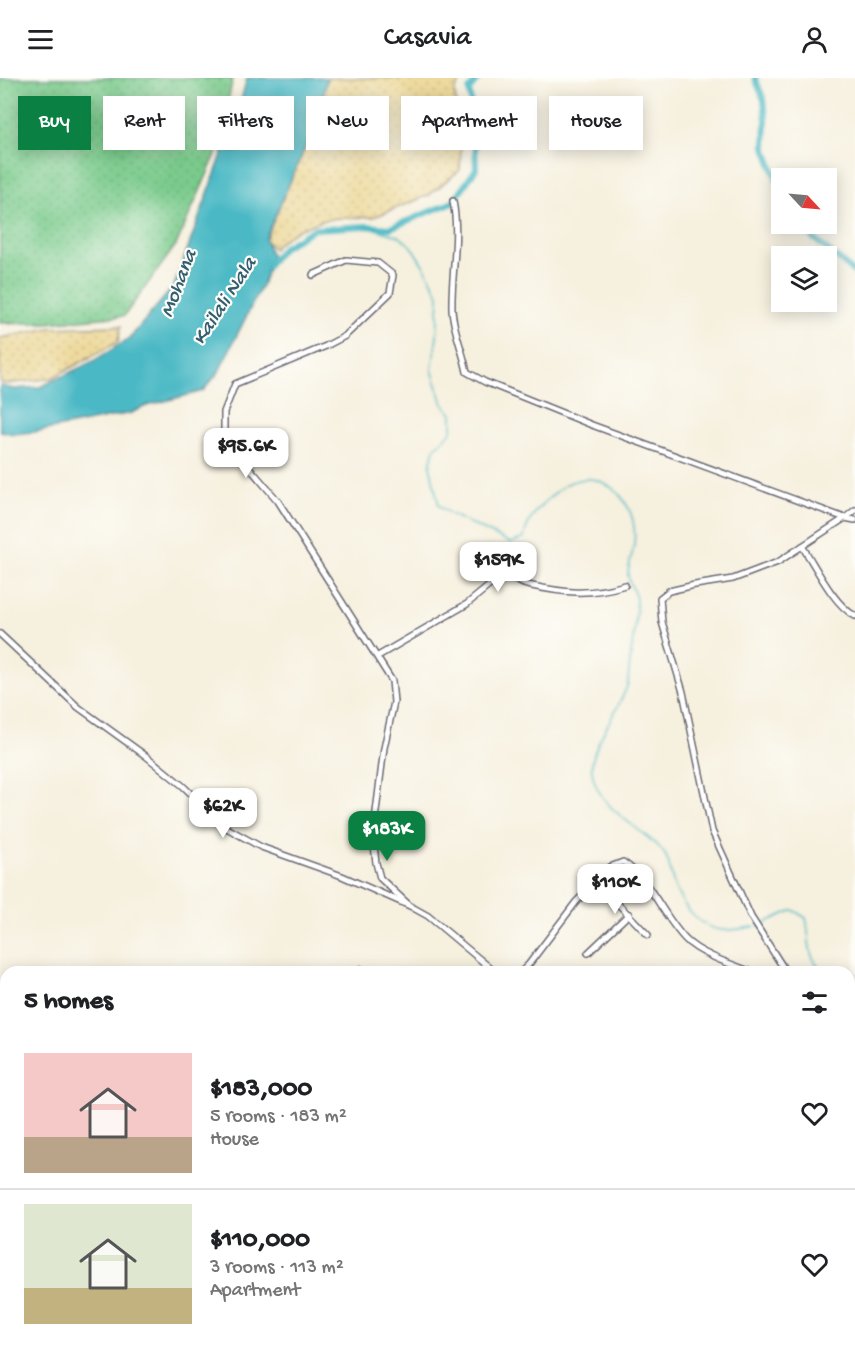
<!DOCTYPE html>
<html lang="en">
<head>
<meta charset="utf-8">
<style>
	:root { --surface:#fff; --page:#f6f6f6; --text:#202124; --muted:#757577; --line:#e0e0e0; --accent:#0b8043 }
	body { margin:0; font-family:"Gochi Hand",sans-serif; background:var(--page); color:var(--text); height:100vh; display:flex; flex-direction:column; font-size:22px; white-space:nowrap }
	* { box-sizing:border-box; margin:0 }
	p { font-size:20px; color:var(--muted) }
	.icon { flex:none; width:33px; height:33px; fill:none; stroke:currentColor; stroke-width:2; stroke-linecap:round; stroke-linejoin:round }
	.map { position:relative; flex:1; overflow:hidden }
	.side { position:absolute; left:0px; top:888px; width:855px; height:384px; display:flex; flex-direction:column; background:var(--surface); border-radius:18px 18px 0 0; box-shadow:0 3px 15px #0003 }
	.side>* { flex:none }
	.guide { position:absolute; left:18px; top:18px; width:819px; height:54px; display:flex; gap:12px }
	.needle { width:39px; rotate:116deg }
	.fabs { position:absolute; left:771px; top:90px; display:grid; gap:12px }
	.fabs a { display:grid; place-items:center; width:66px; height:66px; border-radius:0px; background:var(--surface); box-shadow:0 3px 15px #0003; font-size:30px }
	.price { position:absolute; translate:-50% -51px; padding:0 14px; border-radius:12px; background:#fff; color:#222; font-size:20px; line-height:39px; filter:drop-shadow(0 2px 3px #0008) }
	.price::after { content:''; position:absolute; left:50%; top:36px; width:18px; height:14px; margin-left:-9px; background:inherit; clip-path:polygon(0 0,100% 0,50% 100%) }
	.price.selected { background:var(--accent); color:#fff }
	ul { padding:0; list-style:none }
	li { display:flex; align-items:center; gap:18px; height:150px; padding:0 24px }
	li+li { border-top:2px solid var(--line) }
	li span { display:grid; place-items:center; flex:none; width:168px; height:120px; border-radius:0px; color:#555 }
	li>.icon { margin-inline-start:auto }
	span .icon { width:72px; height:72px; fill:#fffc; stroke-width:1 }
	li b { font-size:26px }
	h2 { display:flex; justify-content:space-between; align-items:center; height:72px; padding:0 24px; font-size:26px }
	.chip { padding:0 21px; border-radius:0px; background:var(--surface); box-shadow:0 3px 15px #0003; font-size:21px; line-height:54px }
	.chip.selected { background:var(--accent); color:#fff }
	header { display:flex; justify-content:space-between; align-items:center; height:78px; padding:0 24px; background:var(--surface); font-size:27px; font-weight:600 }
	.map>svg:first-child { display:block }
	.grass { fill:url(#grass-dots); stroke:#4e7664; stroke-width:1.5 }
	.sand { fill:url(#sand-dots); stroke:#887e6c; stroke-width:1.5 }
	.water { fill:#4bb9c5; stroke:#366e80; stroke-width:1.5 }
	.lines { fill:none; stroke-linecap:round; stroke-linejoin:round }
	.stream { stroke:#4bb9c5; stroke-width:1.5 }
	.canal { stroke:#4bb9c5; stroke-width:6 }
	.minor-casing { stroke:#6c6a74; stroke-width:8 }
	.minor { stroke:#fff; stroke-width:5 }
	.labels { text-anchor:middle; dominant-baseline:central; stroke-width:4.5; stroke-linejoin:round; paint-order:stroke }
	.water-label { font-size:21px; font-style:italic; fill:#325e72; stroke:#fdfcf7 }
</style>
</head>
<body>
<header><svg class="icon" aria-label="menu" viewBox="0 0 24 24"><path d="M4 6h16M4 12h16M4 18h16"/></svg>Casavia<svg class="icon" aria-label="person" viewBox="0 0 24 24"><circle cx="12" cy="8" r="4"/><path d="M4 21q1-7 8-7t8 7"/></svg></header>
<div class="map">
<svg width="855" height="1272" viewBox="0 0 855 1272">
	<defs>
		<pattern id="grass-dots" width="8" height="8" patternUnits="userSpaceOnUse" patternTransform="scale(1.5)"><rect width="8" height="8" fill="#7acb8c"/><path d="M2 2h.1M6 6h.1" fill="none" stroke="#69ae7a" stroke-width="1.8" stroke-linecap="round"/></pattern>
		<pattern id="sand-dots" width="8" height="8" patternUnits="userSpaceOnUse" patternTransform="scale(1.5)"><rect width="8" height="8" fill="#eeda9e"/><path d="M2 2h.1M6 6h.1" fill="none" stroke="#ccbb89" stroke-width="1.8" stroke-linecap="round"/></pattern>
	</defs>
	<rect width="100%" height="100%" fill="#fdfcf7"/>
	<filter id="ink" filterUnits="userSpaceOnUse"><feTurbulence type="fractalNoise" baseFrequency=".0167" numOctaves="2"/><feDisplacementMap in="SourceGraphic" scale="12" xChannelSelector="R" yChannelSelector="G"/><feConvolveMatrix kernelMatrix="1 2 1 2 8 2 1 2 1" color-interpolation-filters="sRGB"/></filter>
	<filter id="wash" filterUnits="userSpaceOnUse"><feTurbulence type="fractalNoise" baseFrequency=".008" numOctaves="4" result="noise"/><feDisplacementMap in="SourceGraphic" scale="24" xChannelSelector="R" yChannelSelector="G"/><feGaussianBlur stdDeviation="1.35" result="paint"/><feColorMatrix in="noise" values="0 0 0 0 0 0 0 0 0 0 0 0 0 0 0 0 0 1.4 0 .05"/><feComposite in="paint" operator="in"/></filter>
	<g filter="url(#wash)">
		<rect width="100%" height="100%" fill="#f6f0de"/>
		<!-- grass -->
		<path class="grass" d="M 0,0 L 233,0 L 217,74 L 176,167 L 124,238 L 46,245 L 0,245 Z"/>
		<!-- sand -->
		<path class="sand" d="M 327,0 L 462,0 L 454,14 L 462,49 L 460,92 L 429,117 L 374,139 L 337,140 L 321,143 L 295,153 L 276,167 L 274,171 L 265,162 L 319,38 Z
			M 121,248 L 118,264 L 52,300 L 6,306 L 0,305 L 0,260 L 51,250 Z"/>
		<!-- water -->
		<path class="water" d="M 247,0 L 327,0 L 319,38 L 265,161 L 272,179 L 263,205 L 218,295 L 203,313 L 146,328 L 131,335 L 41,353 L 14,356 L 0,353 L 0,308 L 14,311 L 40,309 L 92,284 L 129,261 L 174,208 L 238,33 Z"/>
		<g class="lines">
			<!-- stream -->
			<path class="stream" d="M 365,148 L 399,158 L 411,168 L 425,190 L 439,217 L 437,258 L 432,292 L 443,326 L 452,336 L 452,353 L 434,371 L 430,388 L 439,428 L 452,437 L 511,465 L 524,460 C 527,438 544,424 561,410 C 572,401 591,398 604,405 C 627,417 637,441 634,466 C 633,476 628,487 628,497 C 629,507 636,514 636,523 C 637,550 629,578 628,605 C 621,631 589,668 592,693 C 596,729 637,747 660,770 C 669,779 669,788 672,799 C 675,815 688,835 701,844 C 719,857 734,851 754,849
				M 758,848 L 793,832 L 806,840 C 811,862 805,878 824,894
				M 849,900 L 855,896"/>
			<!-- canal -->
			<path class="canal" d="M 755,0 L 764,22 L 766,41 L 765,69 L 782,116
				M 803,146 L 813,160 L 855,195
				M 266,189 L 284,169 L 314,151 L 365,148 L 390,150 L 453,124 L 476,91 L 474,41 L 469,12 L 479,0"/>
		</g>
	</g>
	<g filter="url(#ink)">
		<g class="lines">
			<defs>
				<path id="minor" d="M 453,123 C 460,160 451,194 452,231 C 453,252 463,273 467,294 L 485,304 L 592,347 L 845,440 L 778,484 L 733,501 L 695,507 L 669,513 L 660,520 L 662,544 L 683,614 L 712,753 L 751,839 L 786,894
					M 313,197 L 346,182 L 378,185 L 393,197 L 390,215 L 345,258 L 326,268 L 235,306 L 224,334 L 224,360 L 278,423 L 392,603 L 394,624 L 384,670 L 373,758 L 376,785 L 380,800 L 410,828
					M 855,432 L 845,440 L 855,442
					M 802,468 C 816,489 833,526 855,538
					M 0,556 L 78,629 L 146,678 L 183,708 L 225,749 L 261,769 L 342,798 L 410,828 L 428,838 L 495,894
					M 378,578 L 467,526 L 501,498 C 512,498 518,505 527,507 C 564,515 589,518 625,507
					M 596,803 L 648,857
					M 588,875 L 629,836
					M 361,891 L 365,894
					M 521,894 L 529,886 L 576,824 L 610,789 L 623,784 C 651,802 662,837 685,861 C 699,876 733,887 752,894
					M 849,937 L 855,941
					M 849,985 L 855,979
					M 849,1142 L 855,1148
					M 346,1266 L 353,1272
					M 768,1266 L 774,1272
					M 331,1272 L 337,1266
					M 463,1272 L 467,1266
					M 617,1272 L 622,1266"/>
			</defs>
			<!-- minor casing -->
			<use href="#minor" class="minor-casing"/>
			<!-- minor -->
			<use href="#minor" class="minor"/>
		</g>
	</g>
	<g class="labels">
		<!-- water labels -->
		<g class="water-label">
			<text transform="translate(180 206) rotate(-69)">Mohana</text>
			<text transform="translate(226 224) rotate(-57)">Kailali Nala</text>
		</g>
	</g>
</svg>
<div class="fabs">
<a><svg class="needle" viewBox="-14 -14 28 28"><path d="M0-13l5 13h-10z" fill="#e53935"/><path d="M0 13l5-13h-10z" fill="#757577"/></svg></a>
<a><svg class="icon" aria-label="layers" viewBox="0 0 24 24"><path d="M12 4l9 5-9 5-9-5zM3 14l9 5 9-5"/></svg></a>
</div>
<b class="price" style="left:246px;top:401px">$95.6K</b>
<b class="price" style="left:498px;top:515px">$159K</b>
<b class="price" style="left:223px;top:761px">$62K</b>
<b class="price selected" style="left:387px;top:784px">$183K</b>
<b class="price" style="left:615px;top:837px">$110K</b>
<div class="guide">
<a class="chip selected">Buy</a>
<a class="chip">Rent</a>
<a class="chip">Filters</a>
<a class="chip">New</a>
<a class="chip">Apartment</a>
<a class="chip">House</a>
</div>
<section class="side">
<h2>5 homes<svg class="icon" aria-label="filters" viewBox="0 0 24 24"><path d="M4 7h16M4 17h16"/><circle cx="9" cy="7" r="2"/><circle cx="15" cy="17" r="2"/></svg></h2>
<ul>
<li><span style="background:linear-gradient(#f6c9c9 70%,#b9a48a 0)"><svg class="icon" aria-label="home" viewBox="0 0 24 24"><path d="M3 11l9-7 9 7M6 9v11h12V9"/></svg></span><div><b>$183,000</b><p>5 rooms · 183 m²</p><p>House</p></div><svg class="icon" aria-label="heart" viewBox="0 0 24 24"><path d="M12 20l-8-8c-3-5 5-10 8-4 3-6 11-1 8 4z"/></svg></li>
<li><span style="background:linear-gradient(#dfe7d0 70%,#c2b280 0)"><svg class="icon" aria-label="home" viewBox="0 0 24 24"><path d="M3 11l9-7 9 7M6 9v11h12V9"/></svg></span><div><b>$110,000</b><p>3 rooms · 113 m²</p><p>Apartment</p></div><svg class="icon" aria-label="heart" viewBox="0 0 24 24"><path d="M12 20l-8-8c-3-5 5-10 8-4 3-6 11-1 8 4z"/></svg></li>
</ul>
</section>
</div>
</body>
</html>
